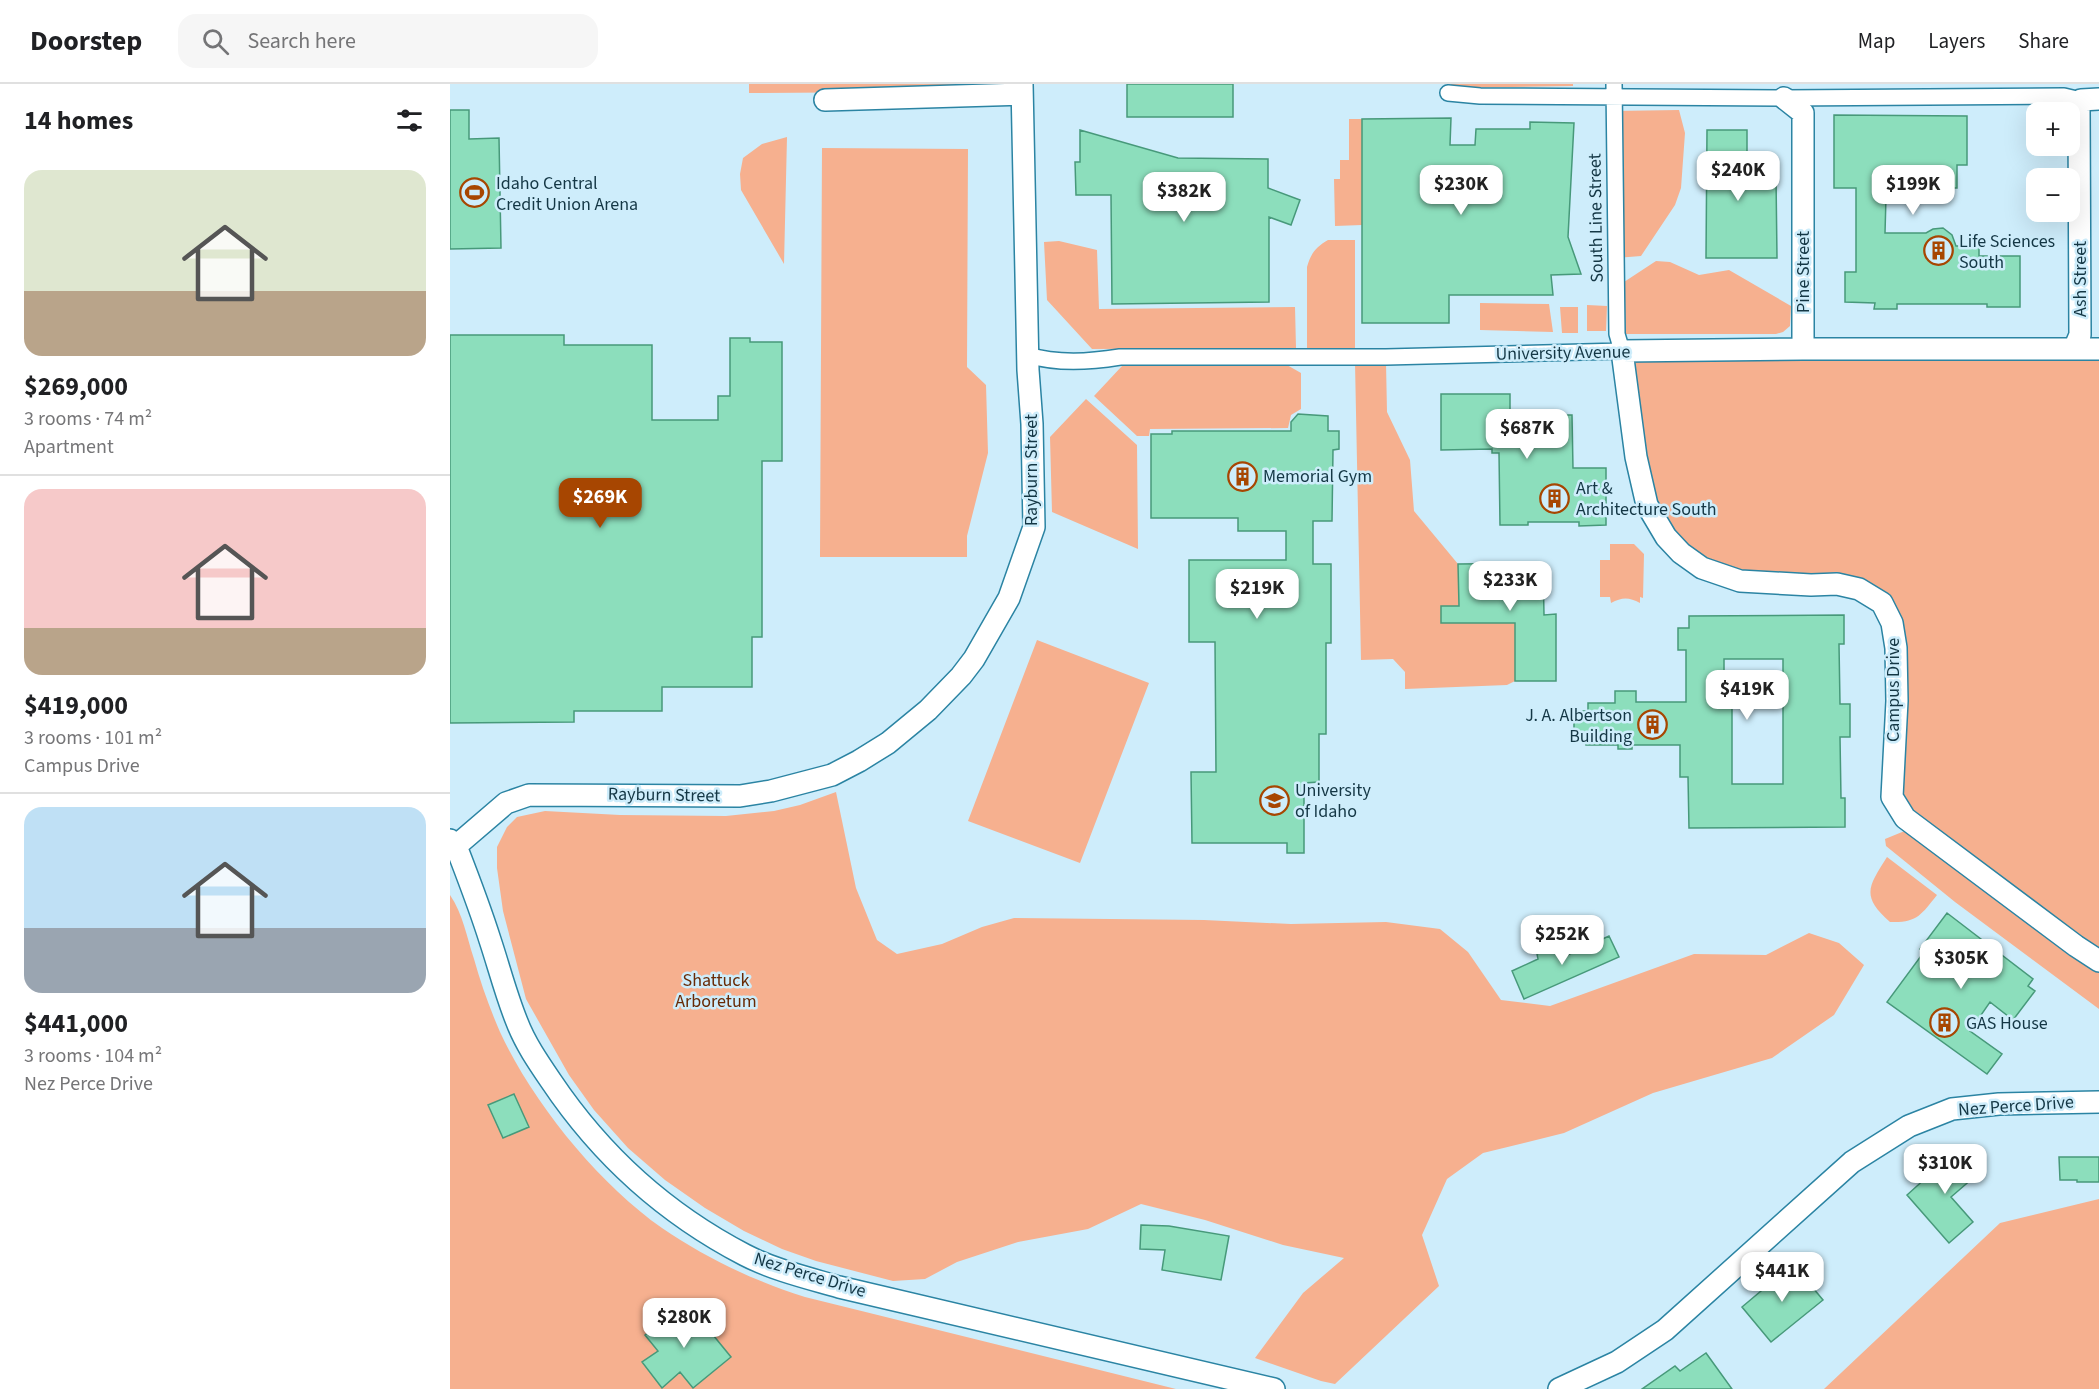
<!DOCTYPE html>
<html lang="en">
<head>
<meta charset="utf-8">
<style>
	:root { --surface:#fff; --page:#f6f6f6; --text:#202124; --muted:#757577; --line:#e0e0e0; --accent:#a74601 }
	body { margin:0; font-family:"Source Sans 3",sans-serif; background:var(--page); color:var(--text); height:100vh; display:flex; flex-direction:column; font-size:22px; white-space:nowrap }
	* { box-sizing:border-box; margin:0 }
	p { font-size:20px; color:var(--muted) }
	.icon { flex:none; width:33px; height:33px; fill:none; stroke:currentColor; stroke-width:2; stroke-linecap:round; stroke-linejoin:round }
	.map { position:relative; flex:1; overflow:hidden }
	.side { display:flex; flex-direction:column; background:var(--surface); width:450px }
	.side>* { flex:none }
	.controls { position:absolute; left:1576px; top:18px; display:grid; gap:12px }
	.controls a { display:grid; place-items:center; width:54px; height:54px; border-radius:12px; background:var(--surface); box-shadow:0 6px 24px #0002; font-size:30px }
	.price { position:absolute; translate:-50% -51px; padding:0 14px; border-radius:12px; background:#fff; color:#222; font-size:20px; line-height:39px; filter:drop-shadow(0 2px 3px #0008) }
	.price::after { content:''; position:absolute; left:50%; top:36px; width:18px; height:14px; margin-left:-9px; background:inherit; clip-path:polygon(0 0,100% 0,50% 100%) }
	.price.selected { background:var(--accent); color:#fff }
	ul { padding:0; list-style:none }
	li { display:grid; align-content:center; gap:12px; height:318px; padding:0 24px }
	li+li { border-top:2px solid var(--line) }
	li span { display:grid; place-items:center; height:186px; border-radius:18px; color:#555 }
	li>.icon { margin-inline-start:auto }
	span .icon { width:108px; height:108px; fill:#fffc; stroke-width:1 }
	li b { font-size:26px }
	h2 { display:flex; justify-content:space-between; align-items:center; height:72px; padding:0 24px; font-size:26px }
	header { display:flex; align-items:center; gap:36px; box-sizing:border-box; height:84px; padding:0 30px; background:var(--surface); border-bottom:2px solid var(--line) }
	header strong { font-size:28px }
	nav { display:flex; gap:33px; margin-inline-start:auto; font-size:21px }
	.search { width:420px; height:54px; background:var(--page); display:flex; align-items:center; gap:15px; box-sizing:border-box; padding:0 21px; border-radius:18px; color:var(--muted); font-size:22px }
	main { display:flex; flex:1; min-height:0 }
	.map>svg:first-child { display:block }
	.green { fill:#f6b08f }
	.building { fill:#8cdebc; stroke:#47997a; stroke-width:1.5; fill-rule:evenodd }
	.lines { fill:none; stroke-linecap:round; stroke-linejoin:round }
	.pedestrian-casing { stroke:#2b84a3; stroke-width:18 }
	.minor-casing { stroke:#2b84a3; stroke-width:24 }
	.pedestrian { stroke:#fff; stroke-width:15 }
	.minor { stroke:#fff; stroke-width:21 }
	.labels { text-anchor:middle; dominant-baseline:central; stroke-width:5; stroke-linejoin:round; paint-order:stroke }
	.poi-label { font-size:18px; fill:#143745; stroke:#ceedfb; text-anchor:start }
	.street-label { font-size:18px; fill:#143745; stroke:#ceedfb }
	.park-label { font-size:18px; fill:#682a05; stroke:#ceedfb }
</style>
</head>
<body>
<header>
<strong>Doorstep</strong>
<div class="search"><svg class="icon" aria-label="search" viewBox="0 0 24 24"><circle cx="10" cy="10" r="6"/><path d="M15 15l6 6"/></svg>Search here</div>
<nav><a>Map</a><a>Layers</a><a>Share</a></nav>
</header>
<main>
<section class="side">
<h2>14 homes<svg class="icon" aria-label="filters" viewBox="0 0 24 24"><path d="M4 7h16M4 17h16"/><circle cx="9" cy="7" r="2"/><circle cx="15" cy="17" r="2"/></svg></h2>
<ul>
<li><span style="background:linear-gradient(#dfe7d0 65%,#b9a48a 0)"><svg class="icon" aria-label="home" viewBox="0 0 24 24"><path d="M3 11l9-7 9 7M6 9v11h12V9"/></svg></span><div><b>$269,000</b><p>3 rooms · 74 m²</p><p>Apartment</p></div></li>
<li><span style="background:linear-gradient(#f6c9c9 75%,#b9a48a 0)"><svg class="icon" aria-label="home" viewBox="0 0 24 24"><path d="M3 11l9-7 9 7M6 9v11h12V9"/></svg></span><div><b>$419,000</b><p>3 rooms · 101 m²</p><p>Campus Drive</p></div></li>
<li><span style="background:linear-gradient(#bfe0f5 65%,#9aa5b1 0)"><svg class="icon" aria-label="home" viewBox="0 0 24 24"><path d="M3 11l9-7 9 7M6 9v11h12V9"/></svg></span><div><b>$441,000</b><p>3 rooms · 104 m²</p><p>Nez Perce Drive</p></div></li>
</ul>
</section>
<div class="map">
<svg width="1649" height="1305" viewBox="0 0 1649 1305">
	<rect width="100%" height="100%" fill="#ceedfb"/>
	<!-- green -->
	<path class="green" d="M 299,0 L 550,0 L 548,3 L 449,8 L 299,9 Z
		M 1001,0 L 1123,0 L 1123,2 L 1001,4 Z
		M 1229,26 L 1235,49 L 1231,104 L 1225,121 L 1191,172 L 1166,174 L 1164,27 Z
		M 899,35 L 912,35 L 912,141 L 885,142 L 884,95 L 890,95 L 890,76 L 899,76 Z
		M 337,53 L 334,180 L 291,106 L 290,90 L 293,74 L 312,60 Z
		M 372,64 L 518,65 L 517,283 L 536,301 L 538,369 L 517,452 L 517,473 L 370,473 Z
		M 878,156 L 905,156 L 905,266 L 857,265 L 857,183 C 861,169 866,163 878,156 Z
		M 609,157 L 647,166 L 649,225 L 845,223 L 846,264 L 642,265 L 597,216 L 594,158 Z
		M 1206,177 L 1220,178 L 1249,191 L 1279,186 L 1341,222 L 1340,242 L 1333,248 L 1326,250 L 1167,250 L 1167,223 L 1174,198 Z
		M 1030,219 L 1099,220 L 1103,248 L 1030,246 Z
		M 1137,221 L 1157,222 L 1156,247 L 1137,247 Z
		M 1110,223 L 1128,223 L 1128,249 L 1112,249 Z
		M 1649,265 L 1649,877 L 1455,734 L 1432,519 L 1252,484 L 1197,421 L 1172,267 Z
		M 905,279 L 936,279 L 937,328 L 960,376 L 964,427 L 1008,480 L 1009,522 L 991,522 L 1065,534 L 1065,597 L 1057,601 L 955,605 L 955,588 L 943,575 L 911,576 Z
		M 837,281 L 851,289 L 851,325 L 841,331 L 838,344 L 700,345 L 699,352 L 687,352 L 644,312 L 672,282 Z
		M 636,315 L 687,361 L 688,465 L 602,428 L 600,353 Z
		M 1160,460 L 1184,460 L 1194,470 L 1193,514 L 1190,513 L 1190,519 C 1179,513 1172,513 1161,519 L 1160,513 L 1150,513 L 1150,476 L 1160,476 Z
		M 587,556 L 699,599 L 630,779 L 518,737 Z
		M 386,708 L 406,804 L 427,856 L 447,870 L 492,860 L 532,843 L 564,834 L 754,836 L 841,840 L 936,838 L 990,845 L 1018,868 L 1051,916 L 1100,922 L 1244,870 L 1316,871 L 1359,849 L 1389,859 L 1414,881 L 1384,931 L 1322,974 L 1203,1009 L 1114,1049 L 1033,1069 L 997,1095 L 972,1151 L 989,1202 L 885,1300 L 871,1297 L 805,1274 L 853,1209 L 894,1174 L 833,1161 L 755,1136 L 691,1120 L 638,1145 L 568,1158 L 507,1178 L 475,1195 L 443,1197 L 366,1177 L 332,1165 L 294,1147 L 255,1124 L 215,1096 L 178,1064 L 144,1026 L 119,991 L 76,915 L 53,827 L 47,784 L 47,763 L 57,743 L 67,733 L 95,727 L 170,731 L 276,732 L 324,727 L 350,721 Z
		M 1457,746 L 1649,885 L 1649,925 L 1505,818 L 1436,762 L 1435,755 Z
		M 1437,773 L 1487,811 C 1471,831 1467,839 1440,838 C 1410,812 1419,802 1437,773 Z
		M 0,811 C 13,830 17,854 24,875 C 31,900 40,925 50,948 C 83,1019 148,1099 212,1144 C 256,1174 304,1197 355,1213 L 726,1305 L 0,1305 Z
		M 1649,1115 L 1649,1305 L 1374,1305 L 1550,1139 Z"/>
	<!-- building -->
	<path class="building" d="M 677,0 L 783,0 L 783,33 L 677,33 Z
		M 0,26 L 19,26 L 19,55 L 49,54 L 51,164 L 0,165 Z
		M 1384,31 L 1517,32 L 1517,81 L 1507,81 L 1507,104 L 1484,104 L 1484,114 L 1436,113 L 1435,149 L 1476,149 L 1483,145 L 1493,144 L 1502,151 L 1506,162 L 1529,162 L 1529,172 L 1570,172 L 1570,223 L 1537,223 L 1537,220 L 1447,220 L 1447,225 L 1424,225 L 1425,219 L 1395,218 L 1395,188 L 1406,188 L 1406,104 L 1384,104 Z
		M 1001,34 L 1000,61 L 1025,61 L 1026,45 L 1080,45 L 1080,38 L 1124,39 L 1118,153 L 1131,190 L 1101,191 L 1103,211 L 999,211 L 999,239 L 912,239 L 912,35 Z
		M 630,46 L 728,74 L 818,75 L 818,104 L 850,116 L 841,141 L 819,133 L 819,218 L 662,220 L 661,111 L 626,111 L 625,78 L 630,78 Z
		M 1257,46 L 1297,46 L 1297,93 L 1326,93 L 1327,174 L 1256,174 Z
		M 0,251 L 114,251 L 114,261 L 202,261 L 202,336 L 268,336 L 268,312 L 280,312 L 280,254 L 300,254 L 300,258 L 332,258 L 332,377 L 312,377 L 312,553 L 302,553 L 302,603 L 212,603 L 212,627 L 124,627 L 124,638 L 0,639 Z
		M 991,310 L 1060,310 L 1060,331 L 1122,331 L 1123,384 L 1156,384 L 1156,441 L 1129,442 L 1129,438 L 1078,438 L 1078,441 L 1050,441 L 1049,369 L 1042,369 L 1042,365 L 991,366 Z
		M 848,330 L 878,332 L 878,347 L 889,347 L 889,365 L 883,366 L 882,437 L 863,437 L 863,480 L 881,480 L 881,559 L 876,559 L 876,650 L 869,650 L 869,698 L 854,699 L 854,769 L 837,769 L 837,759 L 742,759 L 741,688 L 766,688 L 765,558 L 739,558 L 739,476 L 836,476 L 836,447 L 788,447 L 788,434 L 701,434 L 701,350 L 722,350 L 722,347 L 841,347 L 841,338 Z
		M 1093,479 L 1094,531 L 1106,530 L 1106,597 L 1065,597 L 1065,539 L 991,539 L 991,522 L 1009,522 L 1008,480 Z
		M 1394,531 L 1394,560 L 1389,560 L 1390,620 L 1400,620 L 1400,653 L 1390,653 L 1391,714 L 1395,714 L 1395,743 L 1239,744 L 1238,693 L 1230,693 L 1230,661 L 1182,661 L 1182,665 L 1168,665 L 1168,661 L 1136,661 L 1136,656 L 1124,656 L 1124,627 L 1138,627 L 1138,619 L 1165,619 L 1165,607 L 1186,607 L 1186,618 L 1236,618 L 1236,566 L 1228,566 L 1228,544 L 1239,544 L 1239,532 ZM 1274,575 L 1333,575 L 1333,700 L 1282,700 L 1282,602 L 1274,602 Z
		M 1497,829 L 1583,895 L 1578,902 L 1585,907 L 1563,936 L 1540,918 L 1520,947 L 1552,970 L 1537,990 L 1437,918 L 1474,868 L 1470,865 Z
		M 1159,852 L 1169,873 L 1074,915 L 1062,887 L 1088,875 L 1087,870 L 1107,861 L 1113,873 Z
		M 64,1010 L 79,1043 L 53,1054 L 38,1021 Z
		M 1508,1065 L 1530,1088 L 1501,1113 L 1523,1138 L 1499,1159 L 1457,1111 Z
		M 1609,1073 L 1649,1073 L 1649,1098 L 1627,1098 L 1627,1096 L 1610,1096 Z
		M 691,1141 L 719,1142 L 779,1152 L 771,1196 L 712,1186 L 715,1166 L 690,1165 Z
		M 1343,1180 L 1373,1216 L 1321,1258 L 1292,1223 Z
		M 236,1218 L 281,1273 L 243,1304 L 230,1288 L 212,1304 L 192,1278 L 208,1267 L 195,1251 Z
		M 1256,1269 L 1282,1305 L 1192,1305 L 1225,1282 L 1230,1287 Z"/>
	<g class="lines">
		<defs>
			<path id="pedestrian" d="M 998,9 L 1030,12 L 1334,14 L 1614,12 L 1631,16
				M 577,271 C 608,280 639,278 670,273 L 936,273 L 1172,267 L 1167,250 L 1164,0"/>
			<path id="minor" d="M 1334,14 L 1353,29 L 1353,265
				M 375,16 L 572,10
				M 1624,265 L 1630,251 L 1629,26 L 1631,16 L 1649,15
				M 1649,265 L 1353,265 L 1172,267 L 1186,373 L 1197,421 L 1216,453 L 1231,469 L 1252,484 L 1290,497 L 1361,501 L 1387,500 L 1409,505 L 1432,519 L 1442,539 L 1446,564 L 1447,617 L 1442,713 L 1455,734 L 1626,862 L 1649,877
				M 0,756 L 6,762 C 18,793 30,824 40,856 C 49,883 56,911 67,938 C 75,959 88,978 101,997 C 150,1070 216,1130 295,1171 C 324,1186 358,1194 389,1203 L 824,1305
				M 6,762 L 56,719 L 79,711 L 290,712 L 321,707 L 382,691 L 409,677 L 438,659 L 478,626 L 511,592 L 524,575 L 559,514 L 584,443 L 582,340 L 578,286 L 572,0
				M 1109,1305 L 1167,1278 L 1215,1246 L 1402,1078 L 1459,1042 L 1502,1025 L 1549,1020 L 1649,1018"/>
		</defs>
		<!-- pedestrian casing -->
		<use href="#pedestrian" class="pedestrian-casing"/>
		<!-- minor casing -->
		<use href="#minor" class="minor-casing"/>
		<!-- pedestrian -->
		<use href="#pedestrian" class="pedestrian"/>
		<!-- minor -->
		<use href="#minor" class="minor"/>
	</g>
	<!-- icons -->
	<defs>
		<symbol id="stadium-ring" viewBox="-11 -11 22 22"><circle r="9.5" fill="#ceedfb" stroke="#a74601" stroke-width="1.5"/><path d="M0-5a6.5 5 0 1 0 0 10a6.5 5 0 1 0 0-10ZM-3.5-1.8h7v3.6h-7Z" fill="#a74601"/></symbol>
		<symbol id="building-ring" viewBox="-11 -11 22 22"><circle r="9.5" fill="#ceedfb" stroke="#a74601" stroke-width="1.5"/><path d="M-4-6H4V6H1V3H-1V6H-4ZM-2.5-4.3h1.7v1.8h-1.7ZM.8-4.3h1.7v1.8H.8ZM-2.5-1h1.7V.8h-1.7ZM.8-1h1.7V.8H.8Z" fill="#a74601"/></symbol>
		<symbol id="university-ring" viewBox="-11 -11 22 22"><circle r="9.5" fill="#ceedfb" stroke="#a74601" stroke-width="1.5"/><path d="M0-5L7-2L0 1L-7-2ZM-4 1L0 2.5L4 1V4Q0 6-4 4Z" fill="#a74601"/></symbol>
	</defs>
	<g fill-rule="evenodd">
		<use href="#stadium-ring" x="8" y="92" width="33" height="33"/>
		<use href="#building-ring" x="1472" y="150" width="33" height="33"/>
		<use href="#building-ring" x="776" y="376" width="33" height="33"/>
		<use href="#building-ring" x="1088" y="398" width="33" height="33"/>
		<use href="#building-ring" x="1186" y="624" width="33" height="33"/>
		<use href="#university-ring" x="808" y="700" width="33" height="33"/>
		<use href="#building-ring" x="1478" y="922" width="33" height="33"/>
	</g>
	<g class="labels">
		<!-- poi labels -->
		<g class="poi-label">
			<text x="46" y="99">Idaho Central<tspan x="46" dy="21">Credit Union Arena</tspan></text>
			<text x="1509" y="157">Life Sciences<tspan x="1509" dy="21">South</tspan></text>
			<text x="813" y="392">Memorial Gym</text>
			<text x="1126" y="404">Art &amp;<tspan x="1126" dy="21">Architecture South</tspan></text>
			<text x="1182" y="631" text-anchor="end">J. A. Albertson<tspan x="1182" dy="21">Building</tspan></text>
			<text x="845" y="706">University<tspan x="845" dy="21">of Idaho</tspan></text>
			<text x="1516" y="939">GAS House</text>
		</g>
		<!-- street labels -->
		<g class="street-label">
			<text transform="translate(1146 134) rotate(-91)">South Line Street</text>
			<text transform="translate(1353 188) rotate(-90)">Pine Street</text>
			<text transform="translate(1630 195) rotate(-90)">Ash Street</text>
			<text transform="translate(1113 269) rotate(-1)">University Avenue</text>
			<text transform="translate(581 386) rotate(-90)">Rayburn Street</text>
			<text transform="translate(1443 606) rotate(-90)">Campus Drive</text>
			<text transform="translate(214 711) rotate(1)">Rayburn Street</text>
			<text transform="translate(1566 1022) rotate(-4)">Nez Perce Drive</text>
			<text transform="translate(360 1191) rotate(17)">Nez Perce Drive</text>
		</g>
		<!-- park labels -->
		<g class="park-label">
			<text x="266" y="896">Shattuck<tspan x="266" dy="21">Arboretum</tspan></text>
		</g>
	</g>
</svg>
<div class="controls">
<a>+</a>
<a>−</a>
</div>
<b class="price" style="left:1288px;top:118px">$240K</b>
<b class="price" style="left:1011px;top:132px">$230K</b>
<b class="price" style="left:1463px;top:132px">$199K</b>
<b class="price" style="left:734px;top:139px">$382K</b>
<b class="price" style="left:1077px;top:376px">$687K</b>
<b class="price selected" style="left:150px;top:445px">$269K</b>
<b class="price" style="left:1060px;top:528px">$233K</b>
<b class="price" style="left:807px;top:536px">$219K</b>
<b class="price" style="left:1297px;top:637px">$419K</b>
<b class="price" style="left:1112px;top:882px">$252K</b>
<b class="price" style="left:1511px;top:906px">$305K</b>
<b class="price" style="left:1495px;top:1111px">$310K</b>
<b class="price" style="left:1332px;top:1219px">$441K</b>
<b class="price" style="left:234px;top:1265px">$280K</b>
</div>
</main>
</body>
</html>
